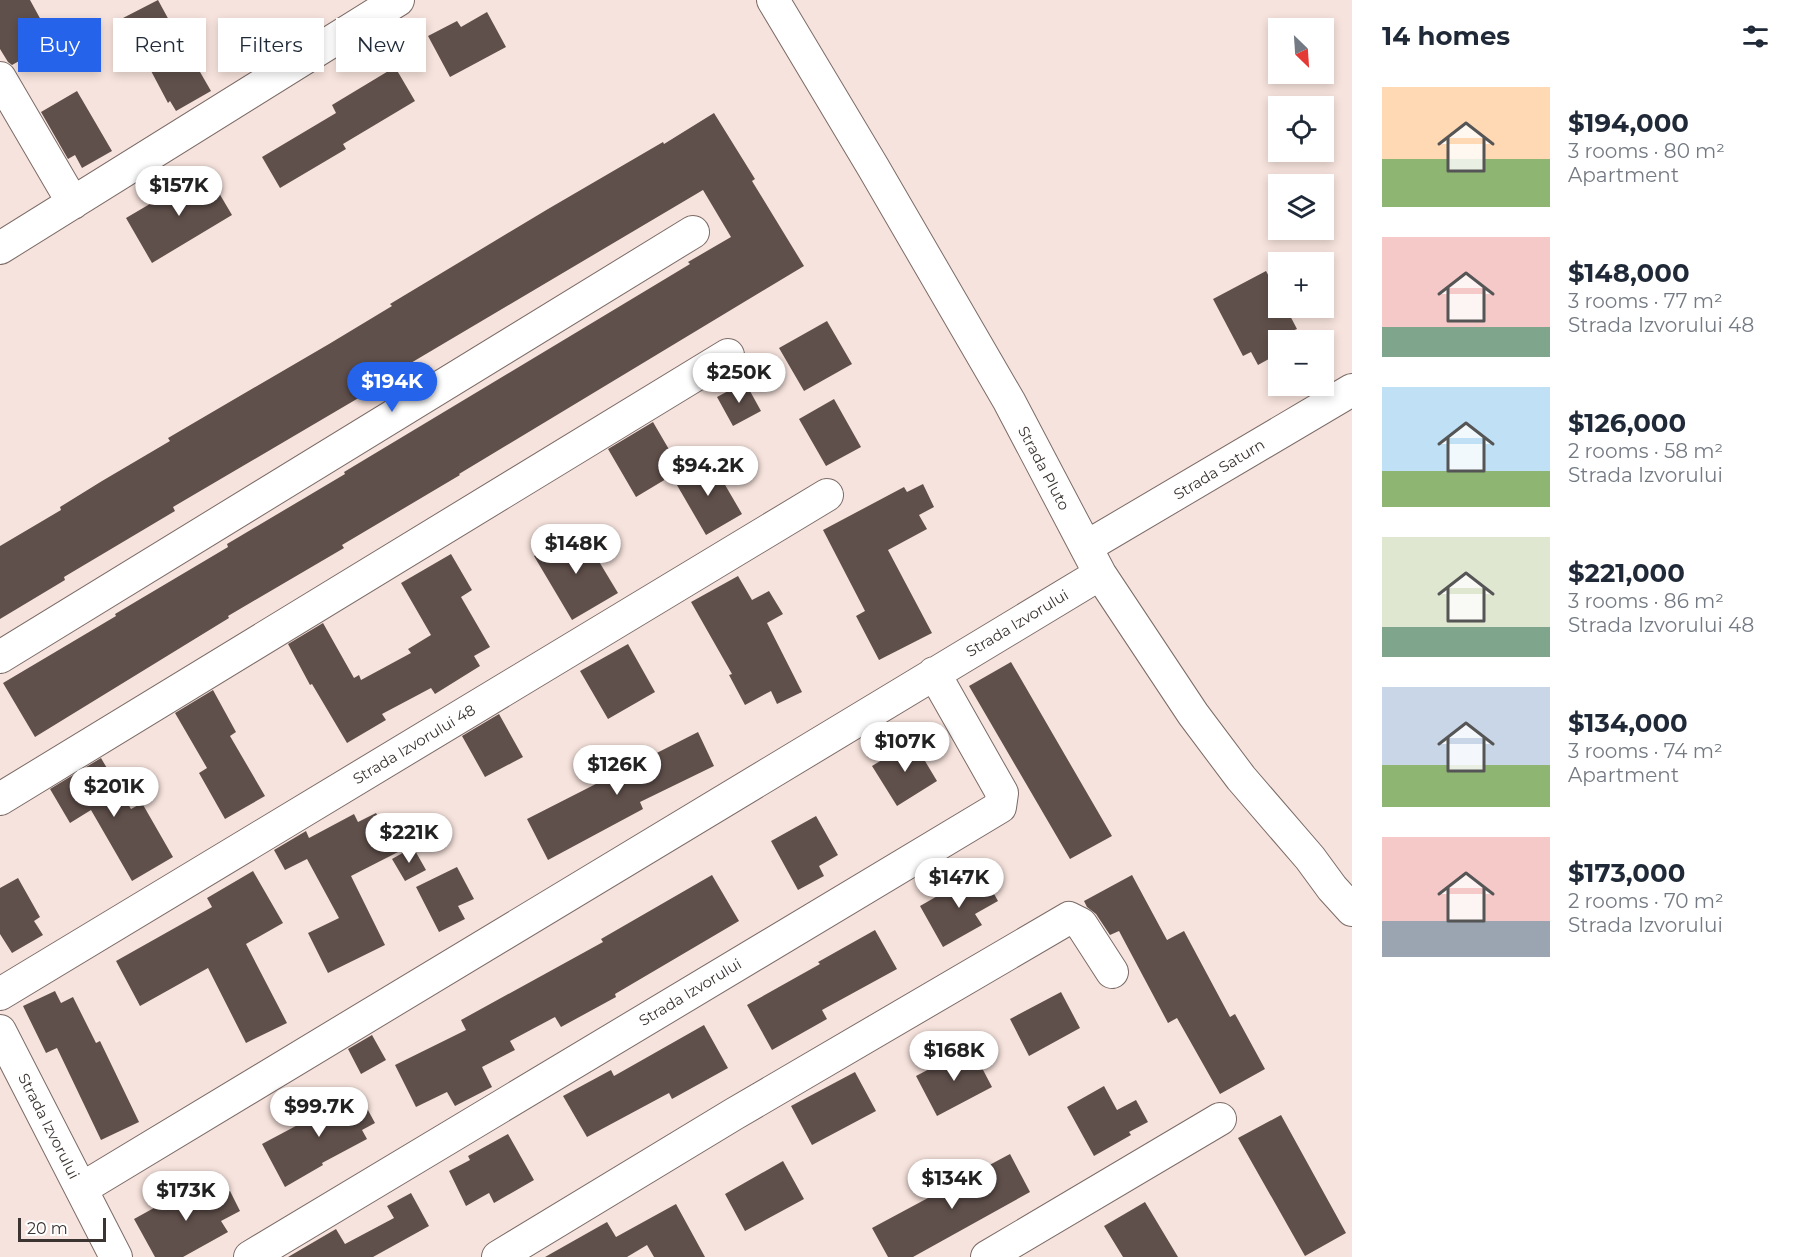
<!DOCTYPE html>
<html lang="en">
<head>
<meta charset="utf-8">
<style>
	:root { --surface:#fff; --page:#f6f6f7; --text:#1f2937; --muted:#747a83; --accent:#2563eb }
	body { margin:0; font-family:Montserrat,sans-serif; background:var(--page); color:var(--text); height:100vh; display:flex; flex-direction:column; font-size:22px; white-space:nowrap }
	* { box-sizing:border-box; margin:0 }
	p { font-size:20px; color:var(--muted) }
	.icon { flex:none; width:33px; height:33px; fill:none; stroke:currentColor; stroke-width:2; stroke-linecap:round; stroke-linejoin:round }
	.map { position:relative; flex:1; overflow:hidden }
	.details { display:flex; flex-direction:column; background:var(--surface); width:450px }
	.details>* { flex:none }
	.banner { position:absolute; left:18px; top:18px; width:570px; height:54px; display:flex; gap:12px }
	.needle { width:39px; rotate:155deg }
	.controls { position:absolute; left:1268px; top:18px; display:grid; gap:12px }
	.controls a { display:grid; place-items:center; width:66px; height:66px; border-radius:0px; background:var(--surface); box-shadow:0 3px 9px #0003; font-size:30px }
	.scale { position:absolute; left:18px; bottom:15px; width:88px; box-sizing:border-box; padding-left:6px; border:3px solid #3b3431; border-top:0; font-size:16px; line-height:21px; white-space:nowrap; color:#3b3431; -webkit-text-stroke:4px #fff; paint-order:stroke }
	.price { position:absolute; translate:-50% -51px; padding:0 14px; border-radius:21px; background:#fff; color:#222; font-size:20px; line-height:39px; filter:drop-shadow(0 2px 3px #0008) }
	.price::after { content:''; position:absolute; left:50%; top:36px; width:18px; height:14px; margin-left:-9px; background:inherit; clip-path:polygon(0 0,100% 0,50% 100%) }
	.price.current { background:var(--accent); color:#fff }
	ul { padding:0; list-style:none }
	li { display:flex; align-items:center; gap:18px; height:150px; padding:0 30px }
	li span { display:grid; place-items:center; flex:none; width:168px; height:120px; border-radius:0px; color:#555 }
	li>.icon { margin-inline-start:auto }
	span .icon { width:72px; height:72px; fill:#fffc; stroke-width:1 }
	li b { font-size:26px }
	h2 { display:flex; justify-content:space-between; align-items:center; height:72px; padding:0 30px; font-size:26px }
	.tag { padding:0 21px; border-radius:0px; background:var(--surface); box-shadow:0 3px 9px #0003; font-size:21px; line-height:54px }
	.tag.current { background:var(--accent); color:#fff }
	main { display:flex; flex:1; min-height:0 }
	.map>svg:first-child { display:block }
	.building { fill:#60504b }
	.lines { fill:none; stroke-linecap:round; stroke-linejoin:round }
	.street-casing { stroke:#7c6b66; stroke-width:34 }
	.street { stroke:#fff; stroke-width:32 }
	.labels { text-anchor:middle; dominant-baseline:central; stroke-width:6; stroke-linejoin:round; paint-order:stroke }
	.street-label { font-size:15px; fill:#3b3431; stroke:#fff }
</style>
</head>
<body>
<main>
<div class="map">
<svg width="1352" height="1257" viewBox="0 0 1352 1257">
	<rect width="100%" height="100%" fill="#f7e3dd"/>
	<!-- building -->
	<path class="building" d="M 0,0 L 30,0 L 53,42 L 12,65 L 8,62 L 0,49 Z
		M 158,0 L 194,66 L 196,65 L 211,91 L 176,111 L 170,101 L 168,103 L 123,18 Z
		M 487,12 L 506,47 L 450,77 L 428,36 L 457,21 L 461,27 Z
		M 395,67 L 415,101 L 343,144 L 346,149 L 280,188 L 262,157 L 336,113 L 332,105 Z
		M 77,91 L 112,151 L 82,168 L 75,155 L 68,159 L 41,112 Z
		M 714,113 L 755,179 L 752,181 L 804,266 L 459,474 L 460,475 L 342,545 L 344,548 L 228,616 L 229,618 L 35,737 L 3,683 L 116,616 L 115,614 L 228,547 L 227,544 L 345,474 L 344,472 L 690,264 L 688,262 L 731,237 L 703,190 L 399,370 L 401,373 L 173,507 L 175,511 L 64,577 L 65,580 L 0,619 L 0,546 L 61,510 L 60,507 L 102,481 L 170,441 L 168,438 L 329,344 L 392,306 L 390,304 L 548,209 L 663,142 L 664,144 Z
		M 206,171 L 232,215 L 152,263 L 126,218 Z
		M 1266,271 L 1278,293 L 1278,308 L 1286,308 L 1297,329 L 1290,332 L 1295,340 L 1278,340 L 1278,354 L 1258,365 L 1251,352 L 1243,356 L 1213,299 Z
		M 827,321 L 852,364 L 804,391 L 779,348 Z
		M 745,382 L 761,411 L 733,426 L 717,397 Z
		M 834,399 L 861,447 L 826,466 L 799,419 Z
		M 653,422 L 681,470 L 636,497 L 608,449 Z
		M 710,459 L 742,514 L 706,535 L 674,480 Z
		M 923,484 L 934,507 L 919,515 L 927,529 L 888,550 L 932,633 L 879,660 L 856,616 L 865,611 L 823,530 L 904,487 L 907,492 Z
		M 580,530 L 618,593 L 572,620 L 534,556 Z
		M 451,554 L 472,590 L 461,597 L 490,647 L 474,656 L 480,666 L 435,694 L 431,688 L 382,714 L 386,720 L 347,743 L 312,684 L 310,685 L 288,644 L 323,623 L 354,678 L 359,675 L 361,680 L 411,653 L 408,649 L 431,635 L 401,583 Z
		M 738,576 L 752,600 L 769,591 L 783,614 L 767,623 L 802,692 L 777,704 L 771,691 L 745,705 L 729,675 L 732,674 L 691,602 Z
		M 628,644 L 655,692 L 608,719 L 580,671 Z
		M 1011,662 L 1112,836 L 1070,859 L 969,686 Z
		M 213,690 L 236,732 L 230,736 L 265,796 L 225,819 L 199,773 L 207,768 L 175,713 Z
		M 499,714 L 523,757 L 485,777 L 462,736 Z
		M 698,732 L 714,766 L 640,802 L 643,809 L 548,860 L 527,819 Z
		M 913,741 L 937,781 L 897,806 L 872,766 Z
		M 101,758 L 131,809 L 142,803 L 173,857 L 132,881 L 91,810 L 70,823 L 50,789 Z
		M 376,813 L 398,852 L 351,876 L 385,945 L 328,973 L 308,933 L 339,918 L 307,859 L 285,870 L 274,850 L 306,831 L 309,838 L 354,814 L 358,822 Z
		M 816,816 L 838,855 L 819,866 L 824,876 L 798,890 L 771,841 Z
		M 413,847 L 426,870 L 405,881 L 392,859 Z
		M 457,867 L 474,899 L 458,906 L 465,919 L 439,932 L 416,887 Z
		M 253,871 L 283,923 L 246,944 L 287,1023 L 246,1043 L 208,968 L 140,1006 L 116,961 L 212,907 L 207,898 Z
		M 981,871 L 998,901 L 975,914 L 982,925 L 943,947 L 920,906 Z
		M 712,875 L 739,921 L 615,994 L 616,997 L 561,1027 L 555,1017 L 510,1041 L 515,1050 L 482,1067 L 492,1087 L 455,1106 L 447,1092 L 416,1107 L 395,1065 L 466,1030 L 461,1020 L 603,942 L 601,939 Z
		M 1132,875 L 1167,940 L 1184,931 L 1230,1017 L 1235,1014 L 1265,1069 L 1220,1094 L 1177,1018 L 1168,1023 L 1119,931 L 1110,935 L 1096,914 L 1087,907 L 1084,901 Z
		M 18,878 L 40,917 L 34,921 L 43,935 L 12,953 L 0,934 L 0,888 Z
		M 875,930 L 897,969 L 822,1010 L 827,1019 L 772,1050 L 747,1005 L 820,964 L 818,962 Z
		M 55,991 L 61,1003 L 73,997 L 96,1043 L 100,1041 L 139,1122 L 101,1140 L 57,1048 L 46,1053 L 23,1006 Z
		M 1061,992 L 1080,1028 L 1029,1056 L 1010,1019 Z
		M 704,1025 L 728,1068 L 672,1099 L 669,1093 L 587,1137 L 563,1096 L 611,1070 L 614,1076 Z
		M 372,1035 L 386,1060 L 361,1074 L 348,1049 Z
		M 971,1047 L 992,1087 L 937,1116 L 916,1076 Z
		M 855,1072 L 876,1111 L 812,1145 L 791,1106 Z
		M 1104,1086 L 1117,1110 L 1136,1100 L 1148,1122 L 1129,1132 L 1131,1135 L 1094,1156 L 1067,1107 Z
		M 357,1090 L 375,1123 L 362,1130 L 367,1139 L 322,1163 L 323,1165 L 285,1187 L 262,1144 L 309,1119 L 307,1116 Z
		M 1281,1115 L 1346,1233 L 1305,1256 L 1238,1138 Z
		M 508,1134 L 534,1180 L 494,1203 L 489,1193 L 466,1206 L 449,1171 L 470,1160 L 468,1156 Z
		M 1010,1154 L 1030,1192 L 913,1257 L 888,1257 L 872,1228 Z
		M 783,1161 L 804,1199 L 745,1231 L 725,1194 Z
		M 201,1182 L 210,1201 L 230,1191 L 240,1211 L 221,1221 L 228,1232 L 183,1257 L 155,1257 L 134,1219 Z
		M 411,1193 L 429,1226 L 373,1257 L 288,1257 L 336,1229 L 345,1244 L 394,1218 L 387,1206 Z
		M 1145,1202 L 1178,1257 L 1123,1257 L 1104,1226 Z
		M 676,1204 L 705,1257 L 654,1257 L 647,1245 L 627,1257 L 545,1257 L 607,1222 L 616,1237 Z"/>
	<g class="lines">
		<defs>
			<path id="street" d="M 773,0 L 873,167 L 1009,401 L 1100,574 L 1193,714 L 1241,778 L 1310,858 L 1332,888 L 1352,910
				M 0,78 L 73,203
				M 0,248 L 398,0
				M 1086,547 L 1352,390
				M 0,657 L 693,232
				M 0,799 L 728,355
				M 0,994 L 827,495
				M 0,1031 L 116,1257
				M 81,1189 L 1100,574
				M 250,1257 L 1000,807 L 1002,793 L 934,673
				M 498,1257 L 734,1114 L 1069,918 L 1081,924 L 1112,972
				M 987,1257 L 1220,1119"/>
		</defs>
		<!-- street casing -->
		<use href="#street" class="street-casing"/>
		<!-- street -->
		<use href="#street" class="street"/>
	</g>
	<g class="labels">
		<!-- street labels -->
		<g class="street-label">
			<text transform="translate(1044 468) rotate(62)">Strada Pluto</text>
			<text transform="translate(1219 469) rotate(-31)">Strada Saturn</text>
			<text transform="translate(1017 623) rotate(-31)">Strada Izvorului</text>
			<text transform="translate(414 744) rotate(-31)">Strada Izvorului 48</text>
			<text transform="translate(690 992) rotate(-31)">Strada Izvorului</text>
			<text transform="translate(49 1126) rotate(63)">Strada Izvorului</text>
		</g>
	</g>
</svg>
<div class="controls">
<a><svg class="needle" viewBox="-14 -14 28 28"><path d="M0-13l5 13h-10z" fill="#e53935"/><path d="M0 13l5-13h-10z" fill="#747a83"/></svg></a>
<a><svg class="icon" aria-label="locate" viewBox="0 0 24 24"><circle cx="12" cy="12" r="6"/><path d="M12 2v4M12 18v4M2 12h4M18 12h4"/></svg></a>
<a><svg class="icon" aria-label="layers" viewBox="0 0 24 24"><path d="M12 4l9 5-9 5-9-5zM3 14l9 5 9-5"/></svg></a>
<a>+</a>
<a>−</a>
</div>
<div class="scale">20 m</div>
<b class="price" style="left:179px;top:217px">$157K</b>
<b class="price" style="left:739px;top:404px">$250K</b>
<b class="price current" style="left:392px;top:413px">$194K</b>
<b class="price" style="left:708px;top:497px">$94.2K</b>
<b class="price" style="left:576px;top:575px">$148K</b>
<b class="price" style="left:905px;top:773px">$107K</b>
<b class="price" style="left:617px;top:796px">$126K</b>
<b class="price" style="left:114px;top:818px">$201K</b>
<b class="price" style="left:409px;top:864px">$221K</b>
<b class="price" style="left:959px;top:909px">$147K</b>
<b class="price" style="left:954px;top:1082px">$168K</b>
<b class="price" style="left:319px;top:1138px">$99.7K</b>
<b class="price" style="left:952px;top:1210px">$134K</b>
<b class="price" style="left:186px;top:1222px">$173K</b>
<div class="banner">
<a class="tag current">Buy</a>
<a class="tag">Rent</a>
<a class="tag">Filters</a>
<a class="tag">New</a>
</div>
</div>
<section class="details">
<h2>14 homes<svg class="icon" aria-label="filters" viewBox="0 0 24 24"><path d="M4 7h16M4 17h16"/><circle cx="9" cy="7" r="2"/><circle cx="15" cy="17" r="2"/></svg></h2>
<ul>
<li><span style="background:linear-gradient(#ffd9b3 60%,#8fb573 0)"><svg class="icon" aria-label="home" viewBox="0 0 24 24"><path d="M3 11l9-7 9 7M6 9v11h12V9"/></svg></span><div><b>$194,000</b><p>3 rooms · 80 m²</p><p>Apartment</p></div></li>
<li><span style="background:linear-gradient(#f6c9c9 75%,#7fa58c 0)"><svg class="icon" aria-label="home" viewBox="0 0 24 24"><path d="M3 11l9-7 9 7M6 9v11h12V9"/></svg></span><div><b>$148,000</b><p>3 rooms · 77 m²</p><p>Strada Izvorului 48</p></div></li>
<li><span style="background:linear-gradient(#bfe0f5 70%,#8fb573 0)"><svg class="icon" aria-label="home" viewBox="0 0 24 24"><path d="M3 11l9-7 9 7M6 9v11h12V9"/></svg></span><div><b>$126,000</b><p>2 rooms · 58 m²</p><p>Strada Izvorului</p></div></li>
<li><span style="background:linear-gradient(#dfe7d0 75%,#7fa58c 0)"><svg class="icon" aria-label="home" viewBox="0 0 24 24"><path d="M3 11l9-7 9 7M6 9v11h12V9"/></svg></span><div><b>$221,000</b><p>3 rooms · 86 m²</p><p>Strada Izvorului 48</p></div></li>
<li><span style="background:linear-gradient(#c9d6e8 65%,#8fb573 0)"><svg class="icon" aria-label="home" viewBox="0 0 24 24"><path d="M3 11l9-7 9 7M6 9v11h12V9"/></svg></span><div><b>$134,000</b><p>3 rooms · 74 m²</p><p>Apartment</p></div></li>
<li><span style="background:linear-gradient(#f6c9c9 70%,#9aa5b1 0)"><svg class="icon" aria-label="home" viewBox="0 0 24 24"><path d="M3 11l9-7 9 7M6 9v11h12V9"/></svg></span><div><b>$173,000</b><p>2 rooms · 70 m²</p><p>Strada Izvorului</p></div></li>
</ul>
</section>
</main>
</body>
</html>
